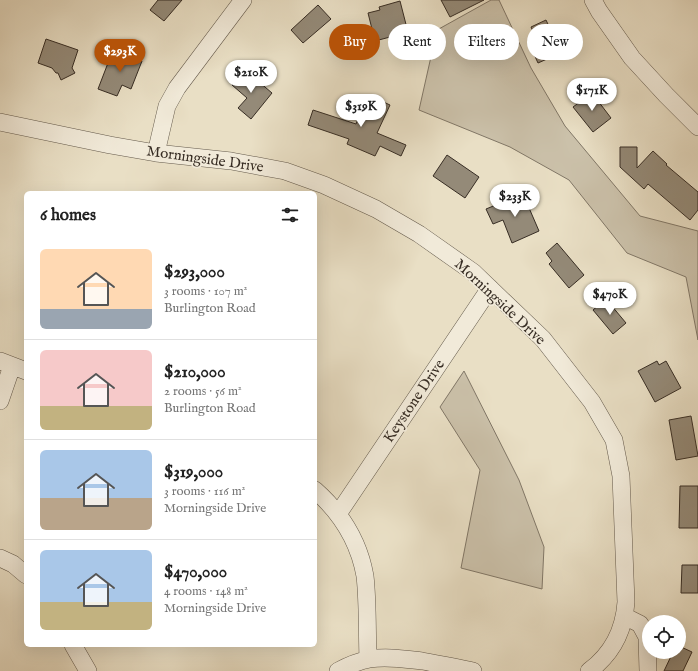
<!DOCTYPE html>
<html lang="en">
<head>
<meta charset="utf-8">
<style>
	:root { --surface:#fff; --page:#f2f2f2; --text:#222; --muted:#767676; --line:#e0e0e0; --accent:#b45309 }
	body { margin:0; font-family:"IM FELL English",serif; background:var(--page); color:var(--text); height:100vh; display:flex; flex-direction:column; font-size:15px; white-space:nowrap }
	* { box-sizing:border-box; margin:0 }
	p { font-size:13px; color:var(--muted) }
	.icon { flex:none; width:22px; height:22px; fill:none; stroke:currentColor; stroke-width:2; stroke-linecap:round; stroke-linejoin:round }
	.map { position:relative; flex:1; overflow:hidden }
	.sheet { position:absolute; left:24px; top:191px; width:293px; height:456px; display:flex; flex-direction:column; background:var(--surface); border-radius:6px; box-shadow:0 4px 16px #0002 }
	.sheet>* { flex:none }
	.banner { position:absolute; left:329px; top:24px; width:309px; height:36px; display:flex; gap:8px }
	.fabs { position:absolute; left:642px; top:615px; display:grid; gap:8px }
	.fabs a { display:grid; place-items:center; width:44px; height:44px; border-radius:50%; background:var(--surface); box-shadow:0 4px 16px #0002; font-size:20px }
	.price { position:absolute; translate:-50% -34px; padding:0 9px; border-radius:14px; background:#fff; color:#222; font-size:13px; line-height:26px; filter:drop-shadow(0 1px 2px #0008) }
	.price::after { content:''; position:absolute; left:50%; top:24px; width:12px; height:9px; margin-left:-6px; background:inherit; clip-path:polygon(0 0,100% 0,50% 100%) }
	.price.on { background:var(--accent); color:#fff }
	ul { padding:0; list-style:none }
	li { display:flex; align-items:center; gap:12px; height:100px; padding:0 16px }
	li+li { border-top:1px solid var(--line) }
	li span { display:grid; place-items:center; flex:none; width:112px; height:80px; border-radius:6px; color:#555 }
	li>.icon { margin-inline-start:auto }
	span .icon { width:48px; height:48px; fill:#fffc; stroke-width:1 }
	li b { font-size:17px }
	h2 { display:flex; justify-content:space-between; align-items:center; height:48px; padding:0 16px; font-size:17px }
	.tag { padding:0 14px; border-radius:18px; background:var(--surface); box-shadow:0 4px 16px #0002; font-size:14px; line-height:36px }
	.tag.on { background:var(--accent); color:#fff }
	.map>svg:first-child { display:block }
	.green { fill:#cbc1aa; stroke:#817767 }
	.building { fill:#948a78; stroke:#372d24 }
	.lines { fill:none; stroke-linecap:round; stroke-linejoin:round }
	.minor-casing { stroke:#645a4c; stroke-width:18 }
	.minor { stroke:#f1ead9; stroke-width:17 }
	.labels { text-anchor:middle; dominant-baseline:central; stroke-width:3.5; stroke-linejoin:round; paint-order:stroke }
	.street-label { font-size:15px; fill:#372d24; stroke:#f1ead9 }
</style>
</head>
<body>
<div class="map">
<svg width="698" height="671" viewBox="0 0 698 671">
	<rect width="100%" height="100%" fill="#e9dfc5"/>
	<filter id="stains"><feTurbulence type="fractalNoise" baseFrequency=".005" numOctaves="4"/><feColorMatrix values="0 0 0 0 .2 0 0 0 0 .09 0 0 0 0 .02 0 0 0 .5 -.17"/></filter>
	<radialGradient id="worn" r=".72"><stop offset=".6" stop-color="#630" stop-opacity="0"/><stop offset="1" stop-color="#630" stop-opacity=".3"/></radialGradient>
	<!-- green -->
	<path class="green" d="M 491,0 L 499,0 L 531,68 L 565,126 L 640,216 L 698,231 L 698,340 L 686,277 L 627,253 L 569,180 L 510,147 L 419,110 L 437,30 Z
		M 464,371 L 519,480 L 544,547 L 542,589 L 461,568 L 480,470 L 440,407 Z"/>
	<!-- building -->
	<path class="building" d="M 158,0 L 182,0 L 164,21 L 150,10 Z
		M 441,0 L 484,0 L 450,17 Z
		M 400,1 L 410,40 L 402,42 L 402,43 L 392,45 L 390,37 L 375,41 L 368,13 L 380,10 L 379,7 Z
		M 318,5 L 331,19 L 303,43 L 291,30 Z
		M 546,20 L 554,37 L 558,35 L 565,51 L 538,63 L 532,50 L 540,47 L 531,27 Z
		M 46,39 L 78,50 L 72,68 L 75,73 L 61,80 L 58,73 L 56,73 L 52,68 L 38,63 Z
		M 113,50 L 142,61 L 131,89 L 122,85 L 117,96 L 98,89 Z
		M 245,70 L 272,93 L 251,119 L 238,108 L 247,98 L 232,85 Z
		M 592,93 L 611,118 L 593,132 L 573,107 Z
		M 368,95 L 390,105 L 377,133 L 406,145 L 401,156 L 380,146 L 375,156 L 347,144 L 349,139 L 308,125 L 313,110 L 356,124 Z
		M 620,147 L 637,147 L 637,168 L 653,151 L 667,164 L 666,165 L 698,192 L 698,210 L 690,220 L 648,184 L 644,189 L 620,167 Z
		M 447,155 L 479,177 L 465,198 L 433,176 Z
		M 523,194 L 539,231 L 512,243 L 503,220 L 493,224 L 486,209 Z
		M 557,243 L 584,275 L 569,288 L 549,264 L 552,261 L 546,253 Z
		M 606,299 L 626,323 L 613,334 L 593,310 Z
		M 657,361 L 659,365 L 666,361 L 681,388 L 655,402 L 638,371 Z
		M 691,416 L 698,456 L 676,460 L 669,420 Z
		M 680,486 L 698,486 L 698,528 L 679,528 Z
		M 682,565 L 698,565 L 698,593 L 681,593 Z
		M 679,646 L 692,652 L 683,671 L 664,671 L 673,652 L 679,652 Z"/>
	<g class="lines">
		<defs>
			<path id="minor" d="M 593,0 L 599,11 L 632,58 L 666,95 L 698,127
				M 0,122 L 110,145 L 156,153 L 231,161 L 285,171 L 324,185 L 376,209 L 419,234 L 473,272 L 543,339 L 592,402 L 614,440 L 621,476 L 626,602 C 624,631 612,654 589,671
				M 156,153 L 167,106 L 177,88 L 243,0
				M 0,361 L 26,371
				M 0,401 L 12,366
				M 315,490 C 341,513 359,542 365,576 C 368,602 367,633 368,659
				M 338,514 L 490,288
				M 0,558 L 13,564 L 26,575
				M 624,616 L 640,624 L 647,637 L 648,671
				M 73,645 L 88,671
				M 338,671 C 347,666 359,661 370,659 C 387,656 404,659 422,661 C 439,664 456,667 473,671"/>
		</defs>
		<!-- minor casing -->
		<use href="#minor" class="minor-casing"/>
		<!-- minor -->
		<use href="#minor" class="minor"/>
	</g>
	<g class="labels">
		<!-- street labels -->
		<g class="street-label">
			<text transform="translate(205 159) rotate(8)">Morningside Drive</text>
			<text transform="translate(500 302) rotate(43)">Morningside Drive</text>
			<text transform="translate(414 401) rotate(-56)">Keystone Drive</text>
		</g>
	</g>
	<rect width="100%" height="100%" filter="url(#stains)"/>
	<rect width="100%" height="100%" fill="url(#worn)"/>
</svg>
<div class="fabs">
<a><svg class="icon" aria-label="locate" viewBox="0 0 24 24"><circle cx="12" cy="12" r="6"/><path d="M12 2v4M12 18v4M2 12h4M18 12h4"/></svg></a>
</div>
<b class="price on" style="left:120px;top:73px">$293K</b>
<b class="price" style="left:251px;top:94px">$210K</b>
<b class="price" style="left:592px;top:112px">$171K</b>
<b class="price" style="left:361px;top:128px">$319K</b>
<b class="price" style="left:515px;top:218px">$233K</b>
<b class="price" style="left:610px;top:316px">$470K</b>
<div class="banner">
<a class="tag on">Buy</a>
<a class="tag">Rent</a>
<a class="tag">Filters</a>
<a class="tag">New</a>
</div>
<section class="sheet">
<h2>6 homes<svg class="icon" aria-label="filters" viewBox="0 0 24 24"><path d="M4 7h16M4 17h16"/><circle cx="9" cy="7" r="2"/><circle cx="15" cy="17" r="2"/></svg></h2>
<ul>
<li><span style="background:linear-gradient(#ffd9b3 75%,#9aa5b1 0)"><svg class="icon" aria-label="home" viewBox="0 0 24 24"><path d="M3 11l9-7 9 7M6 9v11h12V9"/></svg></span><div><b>$293,000</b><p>3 rooms · 107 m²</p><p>Burlington Road</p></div></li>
<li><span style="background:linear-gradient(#f6c9c9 70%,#c2b280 0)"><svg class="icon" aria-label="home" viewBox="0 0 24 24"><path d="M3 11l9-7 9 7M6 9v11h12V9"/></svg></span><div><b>$210,000</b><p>2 rooms · 56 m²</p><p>Burlington Road</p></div></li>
<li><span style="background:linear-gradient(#a9c7e8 60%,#b9a48a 0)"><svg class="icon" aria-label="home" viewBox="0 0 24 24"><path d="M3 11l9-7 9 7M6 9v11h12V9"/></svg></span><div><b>$319,000</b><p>3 rooms · 116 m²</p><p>Morningside Drive</p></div></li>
<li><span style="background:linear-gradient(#a9c7e8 65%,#c2b280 0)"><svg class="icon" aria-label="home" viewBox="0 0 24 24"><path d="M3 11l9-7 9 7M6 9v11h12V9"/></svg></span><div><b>$470,000</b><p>4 rooms · 148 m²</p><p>Morningside Drive</p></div></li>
</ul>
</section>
</div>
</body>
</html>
